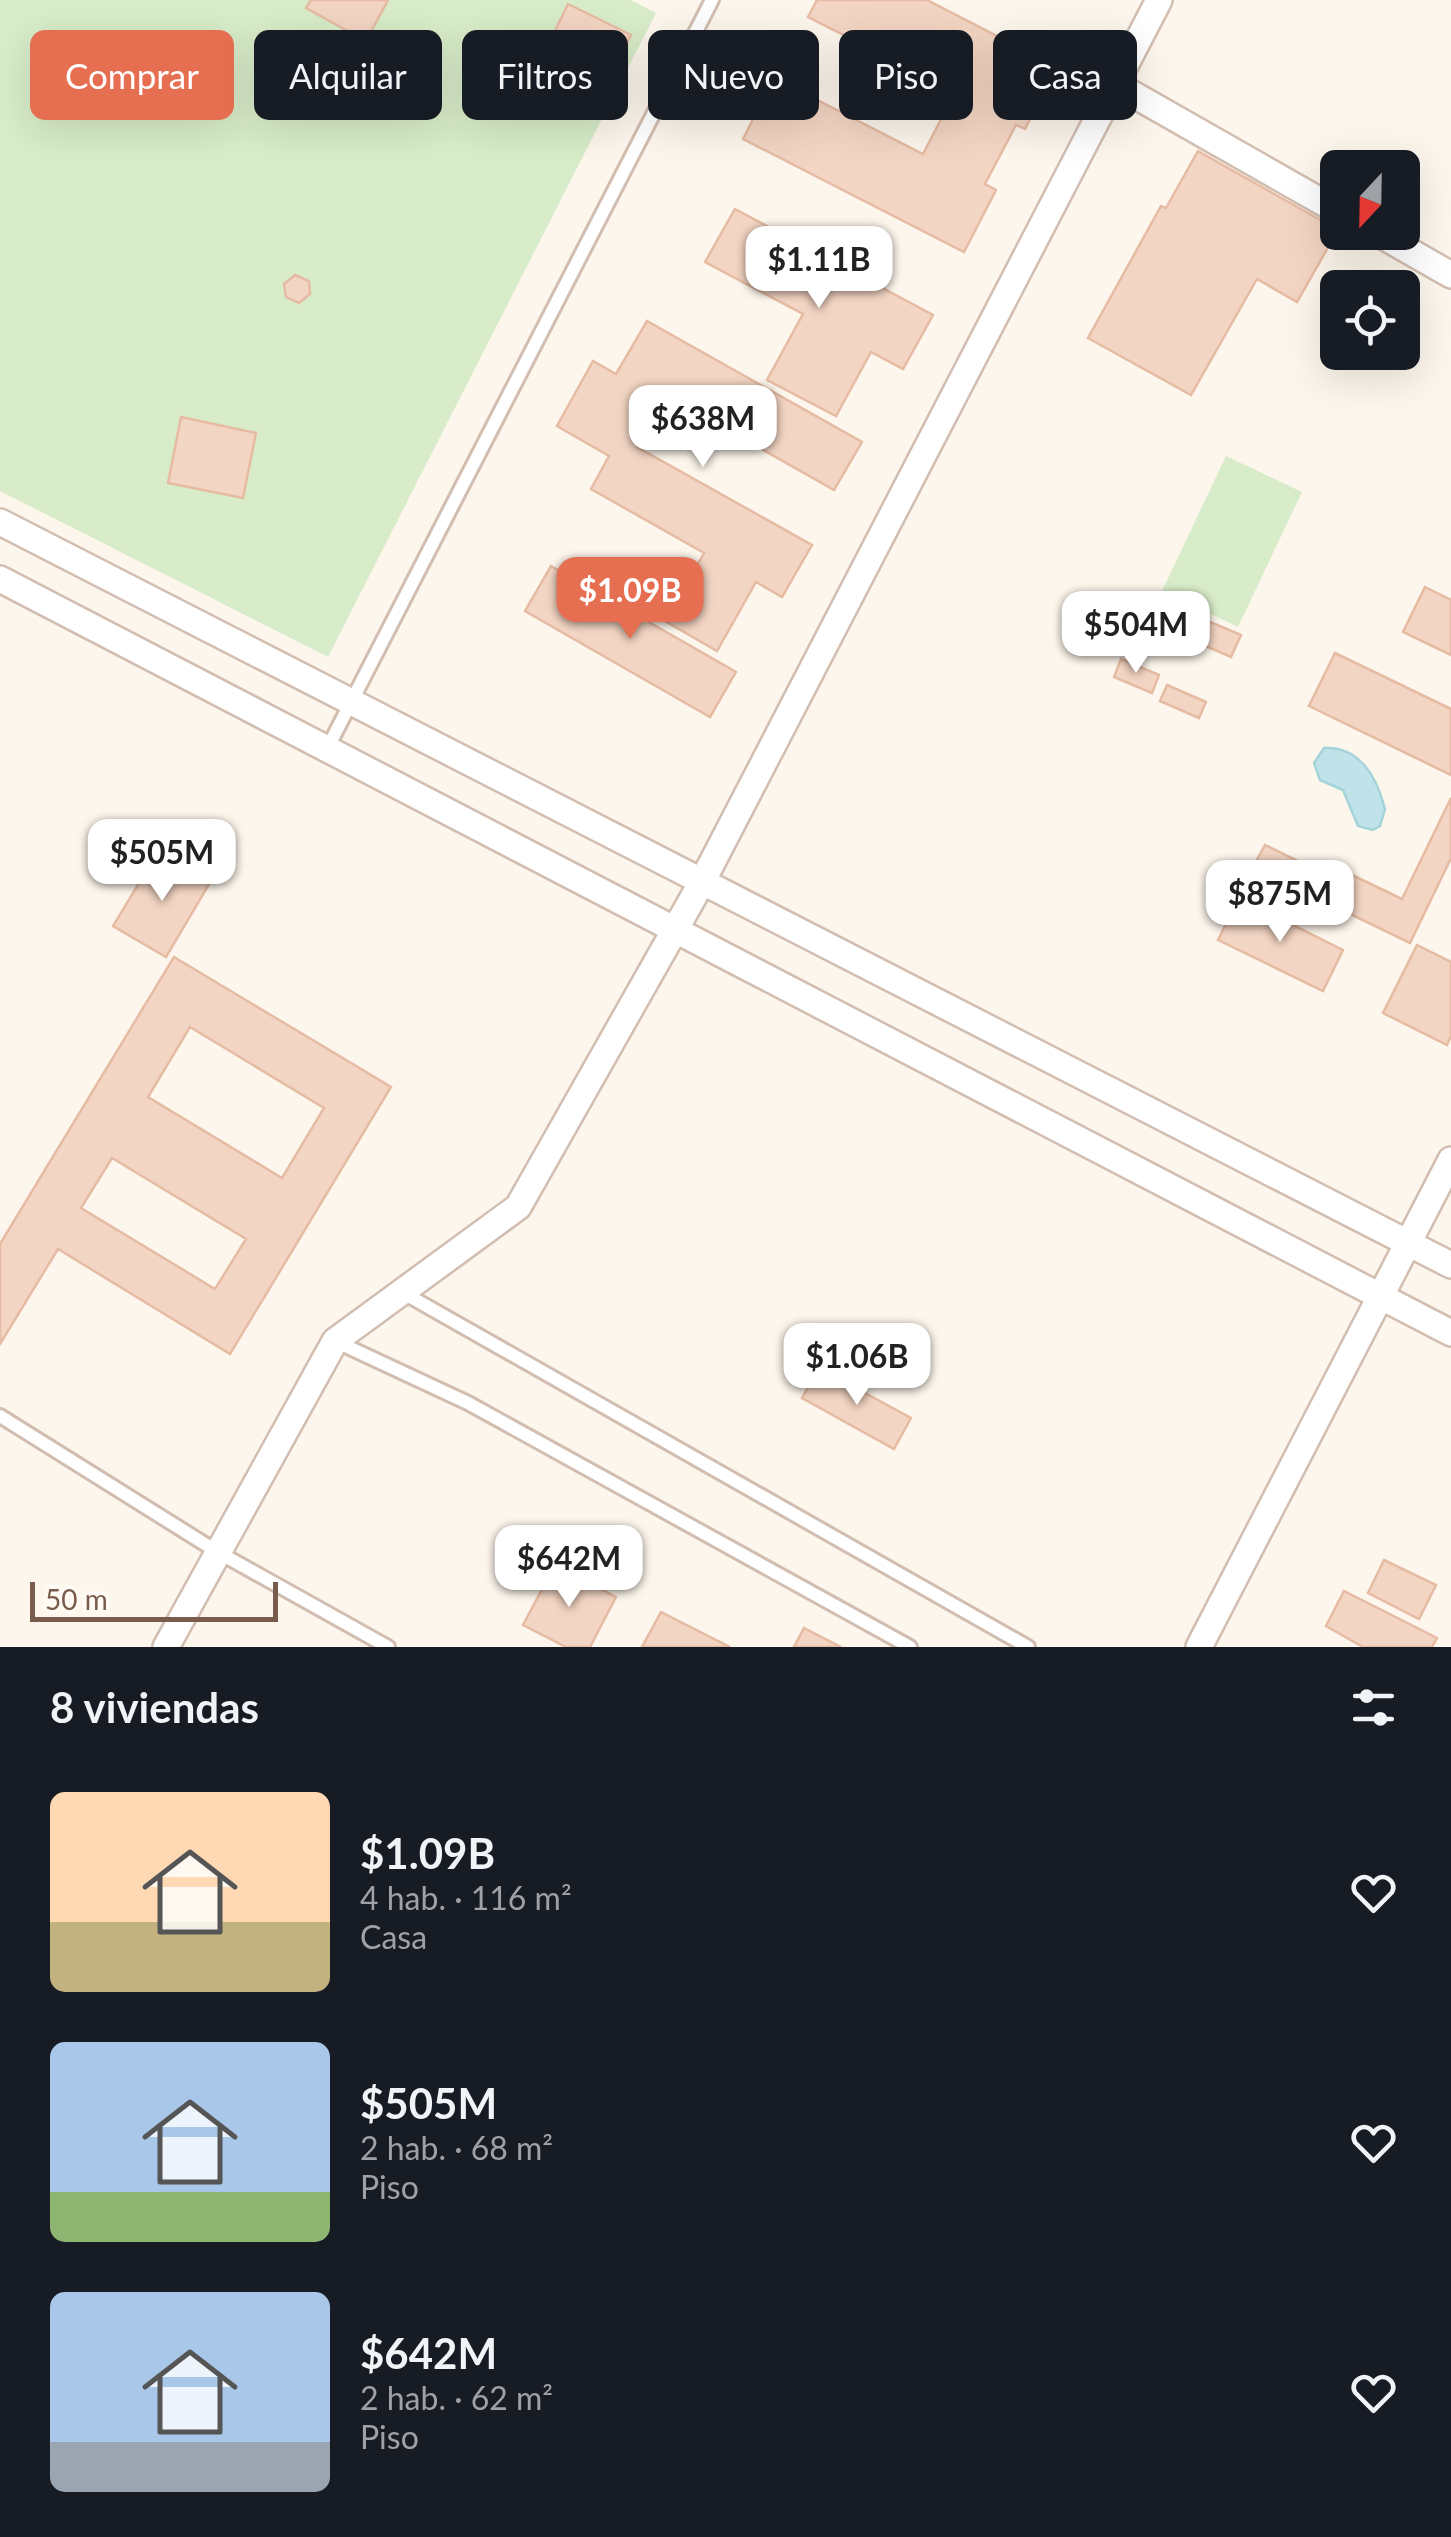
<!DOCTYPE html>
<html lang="es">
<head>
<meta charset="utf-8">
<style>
	:root { --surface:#171b24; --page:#242831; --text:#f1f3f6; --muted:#9ea1a6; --accent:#e76f51 }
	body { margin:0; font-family:Lato,sans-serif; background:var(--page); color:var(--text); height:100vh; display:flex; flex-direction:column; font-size:38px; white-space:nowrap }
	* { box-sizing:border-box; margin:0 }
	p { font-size:32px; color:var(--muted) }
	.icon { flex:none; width:55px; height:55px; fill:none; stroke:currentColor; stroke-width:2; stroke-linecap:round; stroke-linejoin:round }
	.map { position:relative; height:1647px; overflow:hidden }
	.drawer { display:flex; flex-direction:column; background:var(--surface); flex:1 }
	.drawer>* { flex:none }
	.top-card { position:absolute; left:30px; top:30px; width:1392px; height:90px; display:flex; gap:20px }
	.needle { width:65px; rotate:202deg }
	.controls { position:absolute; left:1320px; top:150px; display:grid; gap:20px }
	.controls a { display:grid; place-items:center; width:100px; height:100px; border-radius:15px; background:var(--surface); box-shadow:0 10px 40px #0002; font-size:50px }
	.scale { position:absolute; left:30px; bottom:25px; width:248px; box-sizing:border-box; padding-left:10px; border:5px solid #7a5c4d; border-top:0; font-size:28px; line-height:35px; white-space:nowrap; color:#7a5c4d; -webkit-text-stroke:8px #fffaf3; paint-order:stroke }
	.price { position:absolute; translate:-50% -85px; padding:0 22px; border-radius:20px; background:#fff; color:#222; font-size:32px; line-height:65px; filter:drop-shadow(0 2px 5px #0008) }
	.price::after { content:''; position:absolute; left:50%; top:60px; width:30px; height:22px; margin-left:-15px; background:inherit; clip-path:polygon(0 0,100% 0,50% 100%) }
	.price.selected { background:var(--accent); color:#fff }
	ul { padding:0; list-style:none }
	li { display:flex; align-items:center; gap:30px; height:250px; padding:0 50px }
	li span { display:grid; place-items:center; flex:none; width:280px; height:200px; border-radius:15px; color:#555 }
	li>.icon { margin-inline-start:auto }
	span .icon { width:120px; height:120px; fill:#fffc; stroke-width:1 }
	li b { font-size:42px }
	h2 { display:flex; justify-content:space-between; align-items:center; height:120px; padding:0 50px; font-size:42px }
	.chip { padding:0 35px; border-radius:15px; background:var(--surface); box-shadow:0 10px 40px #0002; font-size:35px; line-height:90px }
	.chip.selected { background:var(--accent); color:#fff }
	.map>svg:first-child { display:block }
	.green { fill:#d8ecc9 }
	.water { fill:#bfe3e8; stroke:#a5d3da; stroke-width:2.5 }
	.building { fill:#f3d5c3; stroke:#e6bba3; stroke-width:2.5; fill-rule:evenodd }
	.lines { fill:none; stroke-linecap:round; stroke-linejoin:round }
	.lane-casing { stroke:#d1beb0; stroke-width:18 }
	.street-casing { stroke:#d1beb0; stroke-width:30 }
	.lane { stroke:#fff; stroke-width:12 }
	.street { stroke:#fff; stroke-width:25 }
</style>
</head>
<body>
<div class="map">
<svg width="1451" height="1647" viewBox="0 0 1451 1647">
	<rect width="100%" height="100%" fill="#fdf6ec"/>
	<!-- green -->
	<path class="green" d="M 0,0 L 631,0 L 656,13 L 328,657 L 0,491 Z
		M 1226,456 L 1302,492 L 1238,627 L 1162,591 Z"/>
	<!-- water -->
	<path class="water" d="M 1324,748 C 1360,746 1377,778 1385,809 L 1380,826 L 1373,830 L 1358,826 L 1343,790 L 1320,780 L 1314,763 Z"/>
	<!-- building -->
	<path class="building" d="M 311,0 L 388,0 L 366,41 L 306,8 Z
		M 817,0 L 927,0 L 1057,67 L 1025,129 L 1016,125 L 985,184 L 996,190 L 964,252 L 743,139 L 774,78 L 923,154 L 955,92 L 808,17 Z
		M 568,4 L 631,35 L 602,92 L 540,62 Z
		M 1198,151 L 1338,230 L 1297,302 L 1257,279 L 1191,395 L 1088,338 L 1161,206 L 1166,208 Z
		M 735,209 L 933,315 L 903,369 L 871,352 L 836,416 L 767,380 L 803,314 L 705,262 Z
		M 295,275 L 309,281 L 310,294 L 299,303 L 286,297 L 284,284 Z
		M 647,321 L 862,442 L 834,490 L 652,387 L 649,393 L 663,401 L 637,447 L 812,545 L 782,597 L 756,582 L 717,651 L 665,621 L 704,553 L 591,489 L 609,456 L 557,426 L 593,361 L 616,374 Z
		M 181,417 L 256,433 L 243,498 L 168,483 Z
		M 551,566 L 736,672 L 710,717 L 525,611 Z
		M 1425,587 L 1451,600 L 1451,655 L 1403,632 Z
		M 1158,600 L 1241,635 L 1231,657 L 1149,621 Z
		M 1335,653 L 1451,709 L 1451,775 L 1309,706 Z
		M 1121,659 L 1159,675 L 1152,693 L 1114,677 Z
		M 1167,685 L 1206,702 L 1199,718 L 1160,701 Z
		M 1451,798 L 1451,858 L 1410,943 L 1253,867 L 1265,845 L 1343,883 L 1348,873 L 1402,899 Z
		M 159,850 L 211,881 L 166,957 L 113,926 Z
		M 1239,898 L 1343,950 L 1323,991 L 1218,940 Z
		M 1417,945 L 1451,962 L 1451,1036 L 1447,1045 L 1383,1013 Z
		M 174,957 L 391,1087 L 230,1354 L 58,1249 L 0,1344 L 0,1244 ZM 190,1027 L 324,1108 L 282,1178 L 148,1097 ZM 112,1158 L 246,1239 L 215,1289 L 81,1208 Z
		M 819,1368 L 911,1418 L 894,1449 L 802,1398 Z
		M 1384,1560 L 1436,1585 L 1419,1619 L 1368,1593 Z
		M 555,1565 L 616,1597 L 590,1647 L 566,1647 L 523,1625 Z
		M 1344,1591 L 1437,1638 L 1432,1647 L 1363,1647 L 1326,1626 Z
		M 661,1612 L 730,1647 L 642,1647 Z
		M 804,1628 L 841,1647 L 794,1647 Z"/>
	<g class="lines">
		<defs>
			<path id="lane" d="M 327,749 L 712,0
				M 400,1291 L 1028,1647
				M 335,1341 L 468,1403 L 910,1647
				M 0,1416 L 216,1551 L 388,1647"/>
			<path id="street" d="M 1115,84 L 1338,211
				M 1376,232 L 1451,275
				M 0,522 L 1451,1265
				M 0,579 L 1451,1333
				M 166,1647 L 335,1341 L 518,1207 L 702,882 L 1159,0
				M 1199,1647 L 1451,1160"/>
		</defs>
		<!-- lane casing -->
		<use href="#lane" class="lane-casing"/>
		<!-- street casing -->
		<use href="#street" class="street-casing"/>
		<!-- lane -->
		<use href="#lane" class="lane"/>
		<!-- street -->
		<use href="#street" class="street"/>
	</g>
</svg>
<div class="controls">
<a><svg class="needle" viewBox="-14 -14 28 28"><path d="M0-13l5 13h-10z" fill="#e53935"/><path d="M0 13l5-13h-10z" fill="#9ea1a6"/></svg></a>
<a><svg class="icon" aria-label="locate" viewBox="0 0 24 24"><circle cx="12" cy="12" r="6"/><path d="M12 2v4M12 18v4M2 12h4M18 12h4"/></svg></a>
</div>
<div class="scale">50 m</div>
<b class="price" style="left:819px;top:311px">$1.11B</b>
<b class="price" style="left:703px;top:470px">$638M</b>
<b class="price selected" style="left:630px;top:642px">$1.09B</b>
<b class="price" style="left:1136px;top:676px">$504M</b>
<b class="price" style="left:162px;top:904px">$505M</b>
<b class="price" style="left:1280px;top:945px">$875M</b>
<b class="price" style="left:857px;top:1408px">$1.06B</b>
<b class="price" style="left:569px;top:1610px">$642M</b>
<div class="top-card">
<a class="chip selected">Comprar</a>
<a class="chip">Alquilar</a>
<a class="chip">Filtros</a>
<a class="chip">Nuevo</a>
<a class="chip">Piso</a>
<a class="chip">Casa</a>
</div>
</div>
<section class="drawer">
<h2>8 viviendas<svg class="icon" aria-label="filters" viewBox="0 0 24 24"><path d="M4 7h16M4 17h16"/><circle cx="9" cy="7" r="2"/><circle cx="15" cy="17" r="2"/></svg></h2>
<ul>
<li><span style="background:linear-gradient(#ffd9b3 65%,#c2b280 0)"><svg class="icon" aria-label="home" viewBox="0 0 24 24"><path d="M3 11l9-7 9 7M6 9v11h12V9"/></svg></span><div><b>$1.09B</b><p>4 hab. · 116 m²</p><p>Casa</p></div><svg class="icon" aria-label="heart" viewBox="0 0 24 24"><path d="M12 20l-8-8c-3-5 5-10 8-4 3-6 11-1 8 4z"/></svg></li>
<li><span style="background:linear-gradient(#a9c7e8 75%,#8fb573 0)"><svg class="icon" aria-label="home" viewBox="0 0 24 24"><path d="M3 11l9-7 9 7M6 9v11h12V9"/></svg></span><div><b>$505M</b><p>2 hab. · 68 m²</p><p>Piso</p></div><svg class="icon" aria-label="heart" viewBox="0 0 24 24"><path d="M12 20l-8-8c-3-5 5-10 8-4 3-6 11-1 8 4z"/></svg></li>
<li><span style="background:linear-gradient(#a9c7e8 75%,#9aa5b1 0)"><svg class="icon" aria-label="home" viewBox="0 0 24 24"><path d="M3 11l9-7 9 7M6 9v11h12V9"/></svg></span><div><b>$642M</b><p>2 hab. · 62 m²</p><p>Piso</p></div><svg class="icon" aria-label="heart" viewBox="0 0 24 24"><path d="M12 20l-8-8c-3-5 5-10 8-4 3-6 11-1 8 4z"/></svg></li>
</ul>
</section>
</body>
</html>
